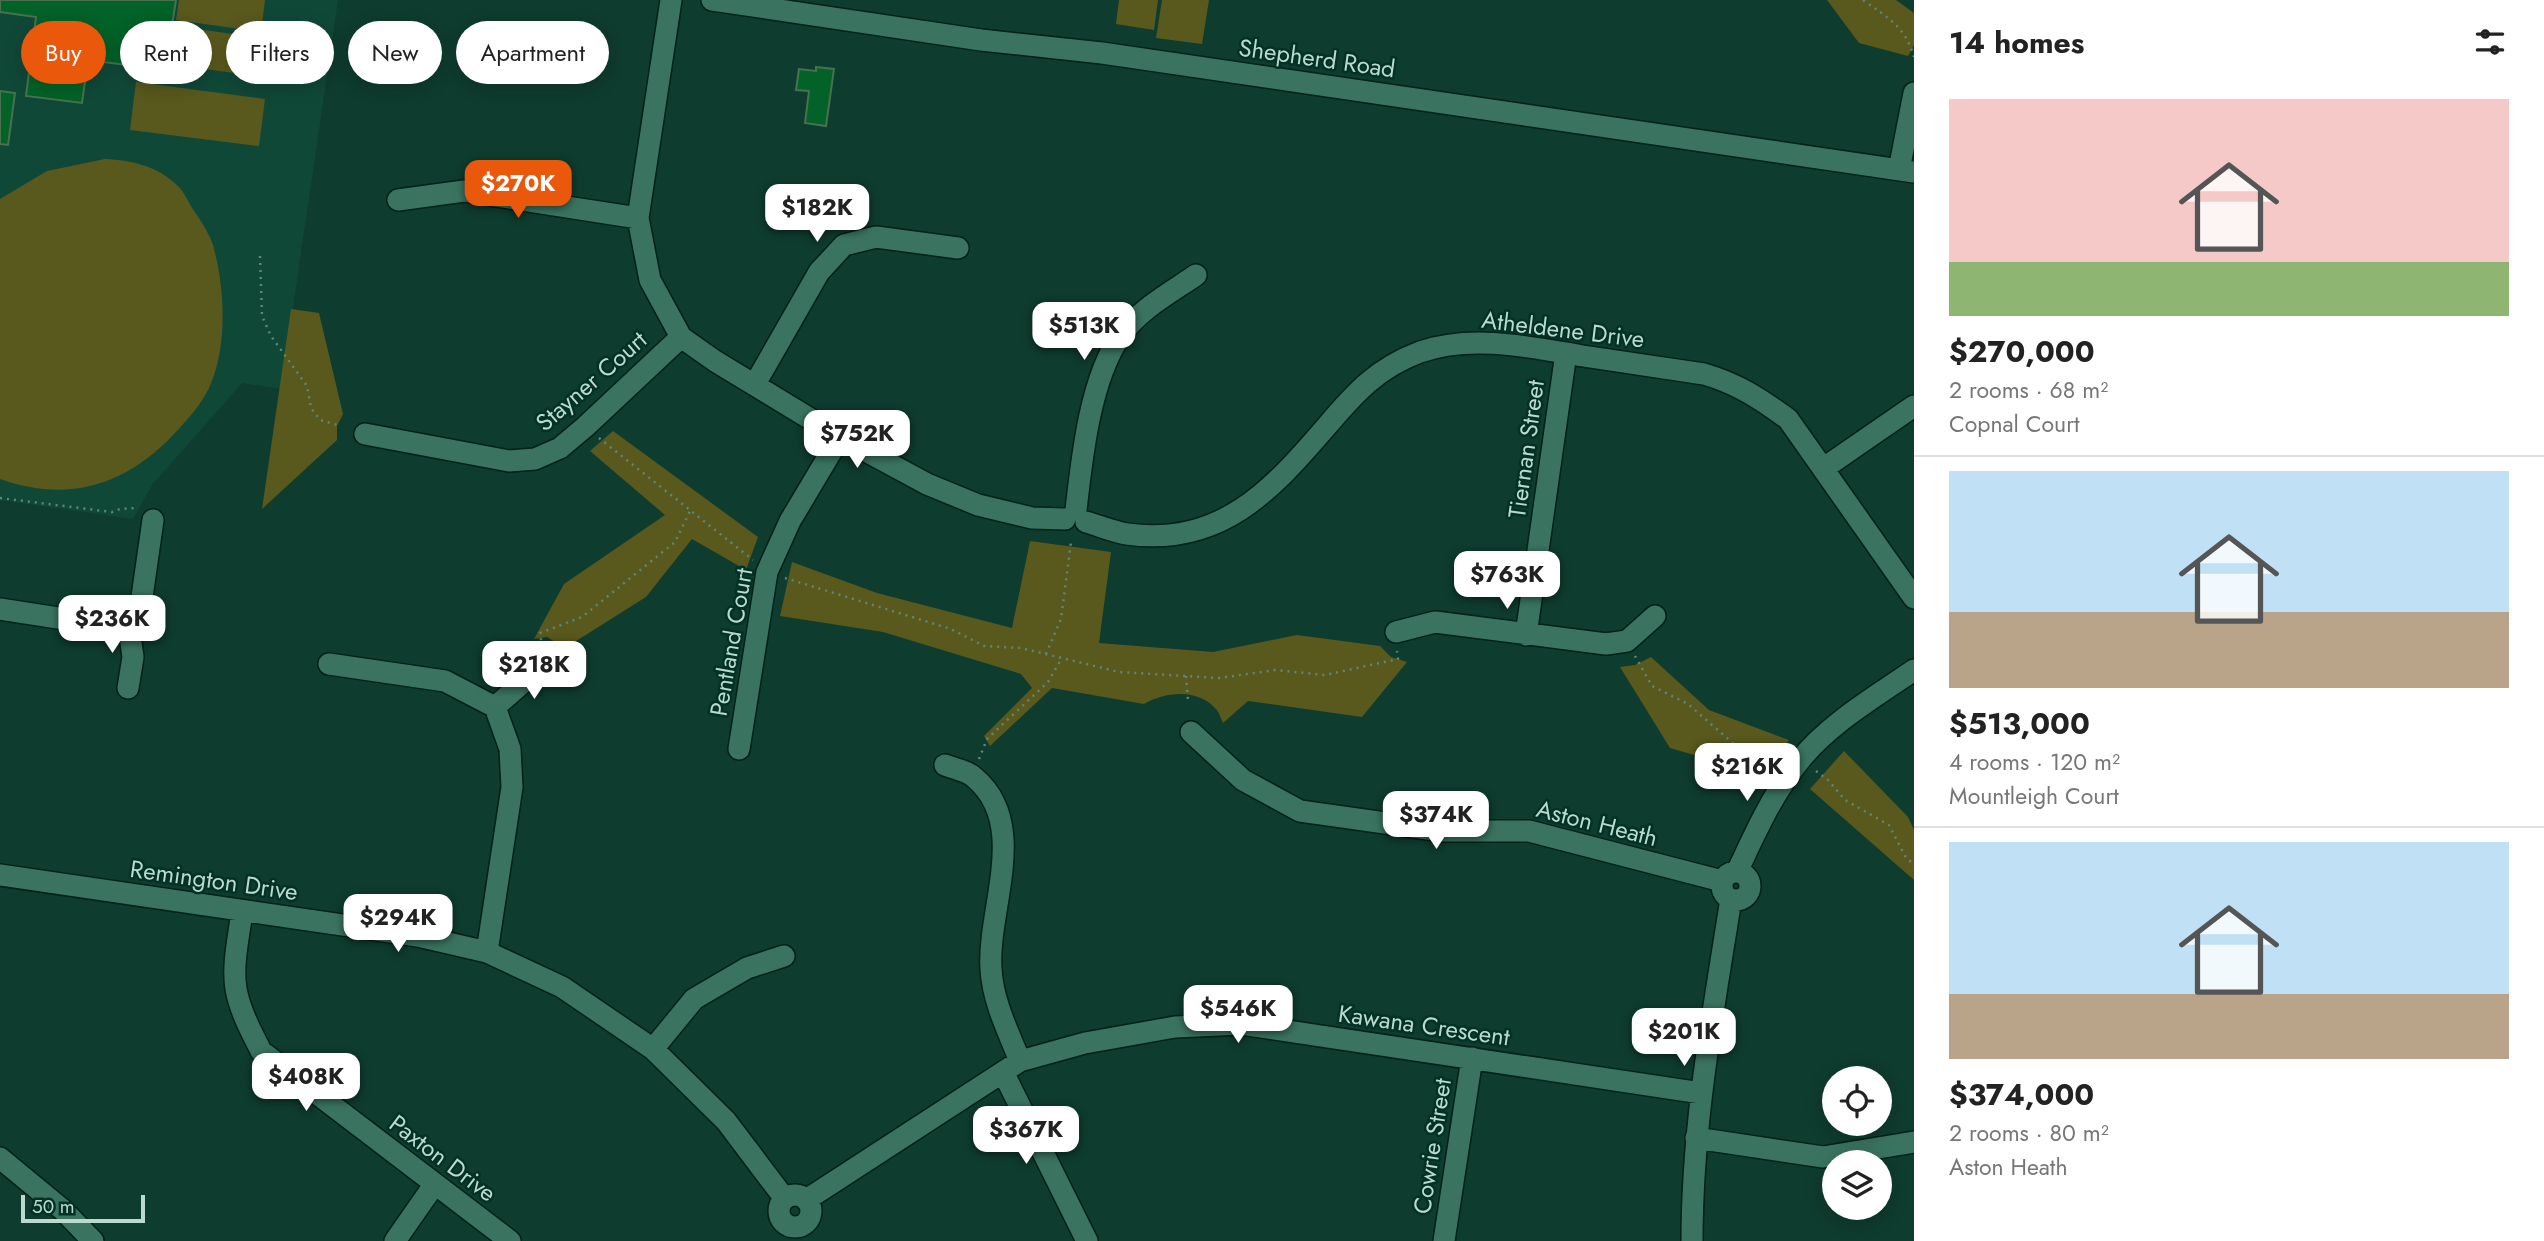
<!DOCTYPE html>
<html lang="en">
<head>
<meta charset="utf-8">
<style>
	:root { --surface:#fff; --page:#f2f2f2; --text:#222; --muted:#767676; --line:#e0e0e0; --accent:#ea580c }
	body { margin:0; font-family:Jost,sans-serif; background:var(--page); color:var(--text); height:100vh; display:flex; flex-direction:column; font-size:26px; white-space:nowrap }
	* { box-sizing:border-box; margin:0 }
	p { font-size:23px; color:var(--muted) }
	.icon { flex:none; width:38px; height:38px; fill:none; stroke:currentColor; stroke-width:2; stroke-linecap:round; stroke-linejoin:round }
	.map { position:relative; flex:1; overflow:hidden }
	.sheet { display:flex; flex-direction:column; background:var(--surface); width:630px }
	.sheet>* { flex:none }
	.banner { position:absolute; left:21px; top:21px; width:665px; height:63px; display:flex; gap:14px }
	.buttons { position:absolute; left:1822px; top:1066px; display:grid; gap:14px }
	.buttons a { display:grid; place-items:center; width:70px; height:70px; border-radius:50%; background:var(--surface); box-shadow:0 4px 18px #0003; font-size:35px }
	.scale { position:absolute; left:21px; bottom:18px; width:124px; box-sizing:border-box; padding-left:7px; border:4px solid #bcd9cd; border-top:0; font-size:19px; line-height:24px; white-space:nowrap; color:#bcd9cd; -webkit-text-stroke:5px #013225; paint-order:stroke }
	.price { position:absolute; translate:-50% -60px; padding:0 16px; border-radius:14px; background:#fff; color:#222; font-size:23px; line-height:46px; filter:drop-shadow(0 2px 4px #0008) }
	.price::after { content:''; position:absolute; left:50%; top:42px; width:21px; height:16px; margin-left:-10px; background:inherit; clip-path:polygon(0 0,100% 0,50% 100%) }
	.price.selected { background:var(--accent); color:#fff }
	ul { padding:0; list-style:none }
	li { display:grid; align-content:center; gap:14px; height:371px; padding:0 35px }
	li+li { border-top:2px solid var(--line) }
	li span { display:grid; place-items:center; height:217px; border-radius:0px; color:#555 }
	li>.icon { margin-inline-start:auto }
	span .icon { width:126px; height:126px; fill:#fffc; stroke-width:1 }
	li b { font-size:30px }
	h2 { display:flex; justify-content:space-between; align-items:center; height:84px; padding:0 35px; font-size:30px }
	.chip { padding:0 24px; border-radius:32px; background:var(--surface); box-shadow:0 4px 18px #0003; font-size:24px; line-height:63px }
	.chip.selected { background:var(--accent); color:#fff }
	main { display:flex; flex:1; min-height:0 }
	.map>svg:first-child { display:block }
	.built { fill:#104838 }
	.green { fill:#59591d }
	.building { fill:#026227; stroke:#497150; stroke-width:2 }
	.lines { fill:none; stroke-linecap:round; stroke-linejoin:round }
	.minor-casing { stroke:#022118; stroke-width:24 }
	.path { stroke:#608679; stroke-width:2.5; stroke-dasharray:2 5; stroke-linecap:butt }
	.minor { stroke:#3a7460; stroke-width:21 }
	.labels { text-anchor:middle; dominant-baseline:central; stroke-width:5; stroke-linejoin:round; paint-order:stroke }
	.street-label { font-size:24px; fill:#bcd9cd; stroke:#013225 }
</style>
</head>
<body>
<main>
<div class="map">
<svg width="1914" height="1241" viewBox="0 0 1914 1241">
	<rect width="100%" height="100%" fill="#0e3c2e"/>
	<!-- built -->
	<path class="built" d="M 0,0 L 338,0 L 281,389 L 242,383 L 152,485 L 133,519 L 0,500 Z"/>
	<!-- green -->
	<path class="green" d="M 179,0 L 265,0 L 261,32 L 176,20 Z
		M 1119,0 L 1158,0 L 1154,30 L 1116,24 Z
		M 1162,0 L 1209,0 L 1202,44 L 1156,38 Z
		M 1827,0 L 1896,0 L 1914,13 L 1914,45 L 1908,56 L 1859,43 Z
		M 176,26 L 261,38 L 255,76 L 170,64 Z
		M 136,82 L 265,99 L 259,146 L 130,130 Z
		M 105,159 C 131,160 158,166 178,186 C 184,192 188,201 192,208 C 200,219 209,233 213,245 C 225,288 228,347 209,388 C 201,405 187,420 174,434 C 125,486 68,503 0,479 L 0,199 L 47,171 Z
		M 291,309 L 319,313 L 343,414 L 337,426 L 337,440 L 262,509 Z
		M 613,431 L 758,537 L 746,570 L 692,539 L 646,597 L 565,648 L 547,637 L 534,639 L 564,584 L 665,515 L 590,451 Z
		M 1030,541 L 1111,552 L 1099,643 L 1213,652 L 1297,635 L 1380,646 L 1391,657 L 1407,662 L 1362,717 L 1248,701 L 1223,723 C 1221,719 1219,712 1216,709 C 1197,688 1165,692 1144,704 L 1052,688 L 990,746 L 984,736 L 1032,688 L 1021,674 L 883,632 L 780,616 L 792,562 L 877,593 L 1012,628 Z
		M 1651,657 L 1709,710 L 1789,740 L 1772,760 L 1763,775 L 1670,748 L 1620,667 L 1635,665 Z
		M 1844,751 L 1908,817 L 1914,830 L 1914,880 L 1810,789 Z"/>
	<!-- building -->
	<path class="building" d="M 0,0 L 176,0 L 165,70 L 88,60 L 82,103 L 26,96 L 36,17 L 0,12 Z
		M 816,67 L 834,69 L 826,126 L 805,123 L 809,91 L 796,90 L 799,69 L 816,71 Z
		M 0,91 L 15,93 L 8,145 L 0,144 Z"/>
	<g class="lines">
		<defs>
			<path id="minor" d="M 671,0 L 638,218 L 650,280 L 681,337 L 715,361 L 840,437 L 927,484 L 978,505 L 1032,518 L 1065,519
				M 712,0 L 981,40 L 1102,53 L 1914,172
				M 1899,170 L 1914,93
				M 398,200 L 464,191 L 638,218
				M 755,384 L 819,272 L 844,245 L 876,237 L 958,248
				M 365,434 L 509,461 L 535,459 L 560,448 L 585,427 L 681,337
				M 1824,468 L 1914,406
				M 1076,510 C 1082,457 1090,379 1121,335 C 1140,309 1170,293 1196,275
				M 1086,522 C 1100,526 1114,532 1127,534 C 1220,547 1271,491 1326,427 C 1355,393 1377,368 1420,352 C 1472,334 1530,347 1583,356 C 1623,362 1663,368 1704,374 C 1738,384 1759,398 1788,419 L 1914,598
				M 0,609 L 116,627 L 128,622 L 140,611 L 153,520
				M 128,622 L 133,657 L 128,688
				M 1396,632 L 1435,622 L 1606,644 L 1627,641 L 1655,616
				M 1526,635 L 1566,353
				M 329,664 L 445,681 L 495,707 L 510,749 L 512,787 L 487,952
				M 495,707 L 544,664
				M 1191,732 L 1243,780 L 1300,811 L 1442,831 L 1529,831 L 1722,881
				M 739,749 L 767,572 L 790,521 L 840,437
				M 945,765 C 955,769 968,771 975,778 C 1030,825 987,909 991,969 C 993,1002 1008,1031 1020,1061
				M 1737,872 C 1755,833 1773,793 1800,760 C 1830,723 1875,697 1914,670
				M1722 886a14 14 0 1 1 28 0a14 14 0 1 1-28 0Z
				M 0,875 L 418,936 L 487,952 L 562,987 L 653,1049 L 726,1121 L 785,1199
				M 242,911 C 239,936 232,964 236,989 C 240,1011 251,1031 261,1051 L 510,1241
				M 653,1049 L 694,999 L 747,968 L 784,956
				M 1003,1072 L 1087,1241
				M 1696,1138 L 1823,1157 L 1914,1142
				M 0,1158 L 63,1210 L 93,1241
				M779 1211a16 16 0 1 1 32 0a16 16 0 1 1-32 0Z
				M 806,1200 L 1020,1061 L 1085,1043 L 1175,1027 L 1241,1024 L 1701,1093
				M 395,1241 L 434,1185
				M 1444,1241 L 1472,1058
				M 1692,1241 C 1692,1125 1713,1013 1731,899"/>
		</defs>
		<!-- minor casing -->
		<use href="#minor" class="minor-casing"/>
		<!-- path -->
		<path class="path" d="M 1863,0 C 1888,18 1905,26 1914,57
			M 260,256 L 262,316 L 271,336 L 307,386 L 311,408 L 320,420 L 341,426
			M 599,438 L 753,560
			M 0,498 L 112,512 L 120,509 L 137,508
			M 785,578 L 951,629 L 984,646 L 1021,648 L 1119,672 L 1219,678 L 1275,670 L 1325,675 L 1398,659 L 1397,651
			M 542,647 L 540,633 L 582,617 L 675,542 L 691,509
			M 1046,654 L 1061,619 L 1071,542
			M 1635,656 L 1652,686 L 1688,704 L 1735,745 L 1779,754
			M 1186,676 L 1188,700
			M 979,759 L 987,739 L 1048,682 L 1062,658
			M 1816,771 L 1828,780 L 1845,800 L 1889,825 L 1905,856 L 1914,865"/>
		<!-- minor -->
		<use href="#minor" class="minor"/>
	</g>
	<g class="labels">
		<!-- street labels -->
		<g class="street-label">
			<text transform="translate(1317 58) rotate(8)">Shepherd Road</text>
			<text transform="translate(1563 329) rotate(7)">Atheldene Drive</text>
			<text transform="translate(591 381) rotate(-41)">Stayner Court</text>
			<text transform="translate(1526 449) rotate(-82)">Tiernan Street</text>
			<text transform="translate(731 642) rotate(-80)">Pentland Court</text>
			<text transform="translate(1597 823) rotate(14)">Aston Heath</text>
			<text transform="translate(214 880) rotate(8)">Remington Drive</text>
			<text transform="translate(1424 1025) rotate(8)">Kawana Crescent</text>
			<text transform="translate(1432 1146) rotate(-81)">Cowrie Street</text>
			<text transform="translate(443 1158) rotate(37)">Paxton Drive</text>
		</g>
	</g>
</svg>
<div class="buttons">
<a><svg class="icon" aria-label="locate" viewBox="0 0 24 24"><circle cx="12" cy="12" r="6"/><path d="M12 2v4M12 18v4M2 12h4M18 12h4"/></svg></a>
<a><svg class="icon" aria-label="layers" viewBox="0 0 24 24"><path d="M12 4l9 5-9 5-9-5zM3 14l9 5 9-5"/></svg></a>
</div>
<div class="scale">50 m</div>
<b class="price selected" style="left:518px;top:220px">$270K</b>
<b class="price" style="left:817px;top:244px">$182K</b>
<b class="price" style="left:1084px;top:362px">$513K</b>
<b class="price" style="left:857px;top:470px">$752K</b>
<b class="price" style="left:1507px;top:611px">$763K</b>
<b class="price" style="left:112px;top:655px">$236K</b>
<b class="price" style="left:534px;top:701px">$218K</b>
<b class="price" style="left:1747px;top:803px">$216K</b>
<b class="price" style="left:1436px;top:851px">$374K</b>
<b class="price" style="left:398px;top:954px">$294K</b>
<b class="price" style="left:1238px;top:1045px">$546K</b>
<b class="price" style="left:1684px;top:1068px">$201K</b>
<b class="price" style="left:306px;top:1113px">$408K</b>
<b class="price" style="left:1026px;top:1166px">$367K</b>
<div class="banner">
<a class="chip selected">Buy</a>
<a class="chip">Rent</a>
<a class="chip">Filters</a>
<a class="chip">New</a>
<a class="chip">Apartment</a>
</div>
</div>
<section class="sheet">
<h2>14 homes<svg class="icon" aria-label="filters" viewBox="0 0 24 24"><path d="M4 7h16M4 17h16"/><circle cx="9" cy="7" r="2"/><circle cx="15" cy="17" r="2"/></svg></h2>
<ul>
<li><span style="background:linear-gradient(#f6c9c9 75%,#8fb573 0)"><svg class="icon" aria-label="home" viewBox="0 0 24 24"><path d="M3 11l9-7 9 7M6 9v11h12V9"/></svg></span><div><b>$270,000</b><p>2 rooms · 68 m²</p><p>Copnal Court</p></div></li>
<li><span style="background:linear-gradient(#bfe0f5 65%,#b9a48a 0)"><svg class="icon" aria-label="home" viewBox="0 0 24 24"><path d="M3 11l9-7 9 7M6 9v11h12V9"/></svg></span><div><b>$513,000</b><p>4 rooms · 120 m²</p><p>Mountleigh Court</p></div></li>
<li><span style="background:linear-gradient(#bfe0f5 70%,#b9a48a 0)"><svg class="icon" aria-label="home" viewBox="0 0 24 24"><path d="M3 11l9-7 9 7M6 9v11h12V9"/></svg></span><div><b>$374,000</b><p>2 rooms · 80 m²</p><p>Aston Heath</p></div></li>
</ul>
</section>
</main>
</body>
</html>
